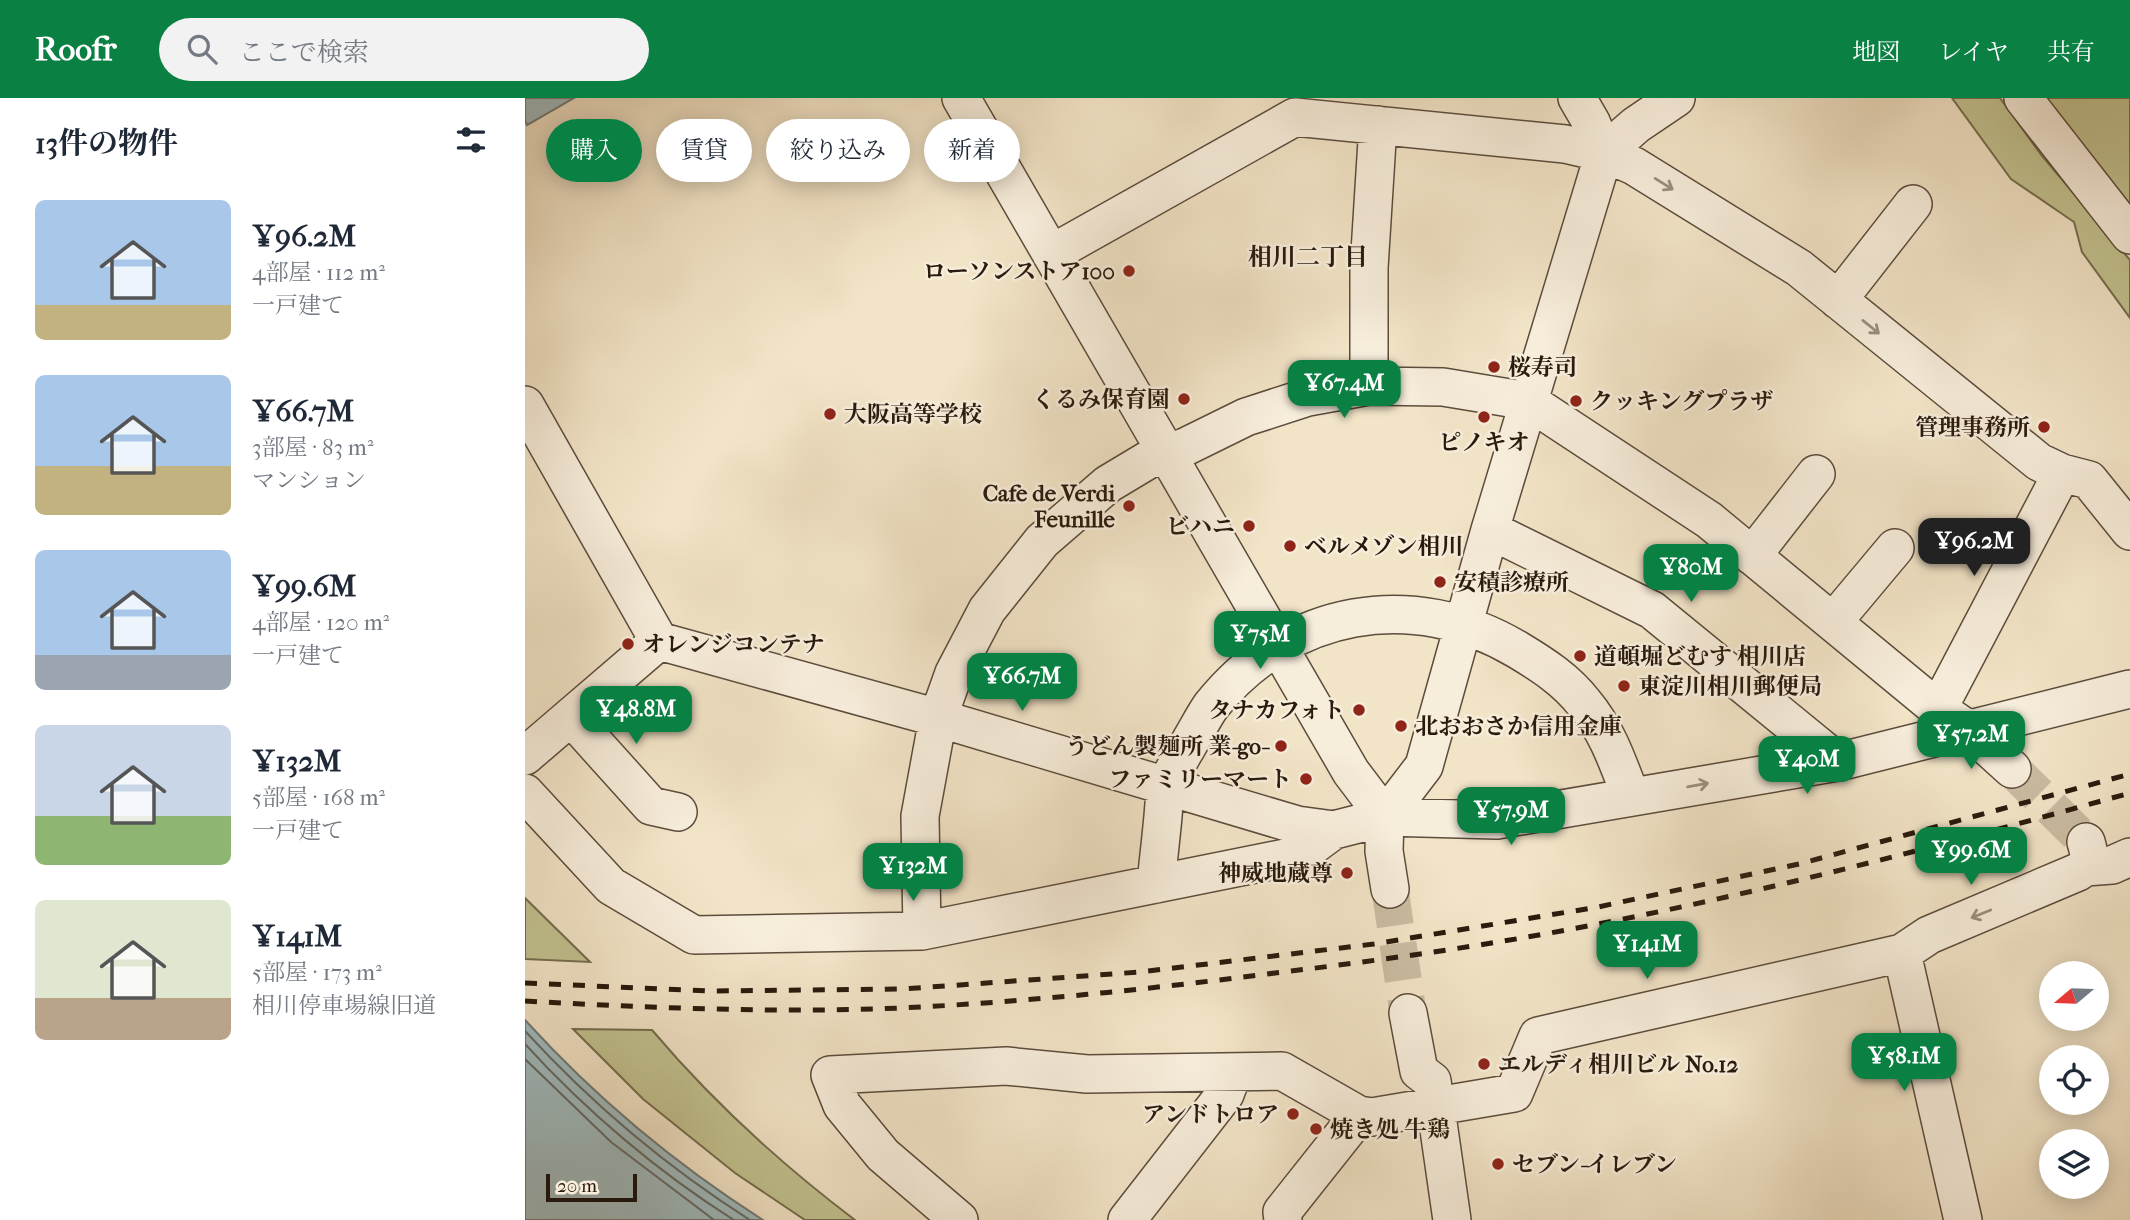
<!DOCTYPE html>
<html lang="ja">
<head>
<meta charset="utf-8">
<style>
	:root { --surface:#fff; --page:#f2f2f3; --text:#1f2937; --muted:#747a83; --accent:#0b8043 }
	body { margin:0; font-family:"IM FELL French Canon","Noto Serif JP",serif; background:var(--page); color:var(--text); height:100vh; display:flex; flex-direction:column; font-size:26px; white-space:nowrap }
	* { box-sizing:border-box; margin:0 }
	p { font-size:23px; color:var(--muted) }
	.icon { flex:none; width:38px; height:38px; fill:none; stroke:currentColor; stroke-width:2; stroke-linecap:round; stroke-linejoin:round }
	.map { position:relative; flex:1; overflow:hidden }
	.side { display:flex; flex-direction:column; background:var(--surface); width:525px }
	.side>* { flex:none }
	.banner { position:absolute; left:21px; top:21px; width:665px; height:63px; display:flex; gap:14px }
	.needle { width:46px; rotate:251deg }
	.buttons { position:absolute; left:1514px; top:863px; display:grid; gap:14px }
	.buttons a { display:grid; place-items:center; width:70px; height:70px; border-radius:50%; background:var(--surface); box-shadow:0 4px 18px #0003; font-size:35px }
	.scale { position:absolute; left:21px; bottom:18px; width:91px; box-sizing:border-box; padding-left:7px; border:4px solid #2a1a0d; border-top:0; font-size:19px; line-height:24px; white-space:nowrap; color:#2a1a0d; -webkit-text-stroke:5px #f7eddb; paint-order:stroke }
	.price { position:absolute; translate:-50% -60px; padding:0 16px; border-radius:14px; background:var(--accent); color:#fff; font-size:23px; line-height:46px; filter:drop-shadow(0 2px 4px #0008) }
	.price::after { content:''; position:absolute; left:50%; top:42px; width:21px; height:16px; margin-left:-10px; background:inherit; clip-path:polygon(0 0,100% 0,50% 100%) }
	.price.active { background:#222; color:#fff }
	ul { padding:0; list-style:none }
	li { display:flex; align-items:center; gap:21px; height:175px; padding:0 35px }
	li span { display:grid; place-items:center; flex:none; width:196px; height:140px; border-radius:10px; color:#555 }
	li>.icon { margin-inline-start:auto }
	span .icon { width:84px; height:84px; fill:#fffc; stroke-width:1 }
	li b { font-size:30px }
	h2 { display:flex; justify-content:space-between; align-items:center; height:84px; padding:0 35px; font-size:30px }
	.pill { padding:0 24px; border-radius:32px; background:var(--surface); box-shadow:0 4px 18px #0003; font-size:24px; line-height:63px }
	.pill.active { background:var(--accent); color:#fff }
	header { display:flex; align-items:center; gap:42px; box-sizing:border-box; height:98px; padding:0 35px; background:var(--accent); color:#fff }
	header strong { font-size:33px }
	nav { display:flex; gap:38px; margin-inline-start:auto; font-size:24px }
	.search { width:490px; height:63px; background:var(--page); display:flex; align-items:center; gap:18px; box-sizing:border-box; padding:0 24px; border-radius:38px; color:var(--muted); font-size:26px }
	main { display:flex; flex:1; min-height:0 }
	.map>svg:first-child { display:block }
	.green { fill:#c2c290; stroke:#766e4e; stroke-width:2 }
	.water { fill:#a0bcc0; stroke:#717b78; stroke-width:2 }
	.lines { fill:none; stroke-linecap:round; stroke-linejoin:round }
	.shore { stroke:#656b66; stroke-width:2 }
	.minor-tunnel { stroke:#cabca2; stroke-width:37; stroke-dasharray:37 18; stroke-linecap:butt }
	.minor-casing { stroke:#5c4c3c; stroke-width:40 }
	.minor { stroke:#f7eddb; stroke-width:37 }
	.rail { stroke:#2a1a0d; stroke-width:5; stroke-dasharray:12 12; stroke-linecap:butt }
	.oneway { stroke:#9b8e7e }
	.poi-dot { fill:#8f2418; stroke:#f7eddb; stroke-width:2.5 }
	.labels { text-anchor:middle; dominant-baseline:central; stroke-width:5; stroke-linejoin:round; paint-order:stroke }
	.poi-label { font-size:23px; font-weight:bold; fill:#2a1a0d; stroke:#f7eddb; text-anchor:start }
	.neighbourhood-label { font-size:24px; font-weight:bold; fill:#2a1a0d; stroke:#f7eddb }
</style>
</head>
<body>
<header>
<strong>Roofr</strong>
<div class="search"><svg class="icon" aria-label="search" viewBox="0 0 24 24"><circle cx="10" cy="10" r="6"/><path d="M15 15l6 6"/></svg>ここで検索</div>
<nav><a>地図</a><a>レイヤ</a><a>共有</a></nav>
</header>
<main>
<section class="side">
<h2>13件の物件<svg class="icon" aria-label="filters" viewBox="0 0 24 24"><path d="M4 7h16M4 17h16"/><circle cx="9" cy="7" r="2"/><circle cx="15" cy="17" r="2"/></svg></h2>
<ul>
<li><span style="background:linear-gradient(#a9c7e8 75%,#c2b280 0)"><svg class="icon" aria-label="home" viewBox="0 0 24 24"><path d="M3 11l9-7 9 7M6 9v11h12V9"/></svg></span><div><b>¥96.2M</b><p>4部屋 · 112 m²</p><p>一戸建て</p></div></li>
<li><span style="background:linear-gradient(#a9c7e8 65%,#c2b280 0)"><svg class="icon" aria-label="home" viewBox="0 0 24 24"><path d="M3 11l9-7 9 7M6 9v11h12V9"/></svg></span><div><b>¥66.7M</b><p>3部屋 · 83 m²</p><p>マンション</p></div></li>
<li><span style="background:linear-gradient(#a9c7e8 75%,#9aa5b1 0)"><svg class="icon" aria-label="home" viewBox="0 0 24 24"><path d="M3 11l9-7 9 7M6 9v11h12V9"/></svg></span><div><b>¥99.6M</b><p>4部屋 · 120 m²</p><p>一戸建て</p></div></li>
<li><span style="background:linear-gradient(#c9d6e8 65%,#8fb573 0)"><svg class="icon" aria-label="home" viewBox="0 0 24 24"><path d="M3 11l9-7 9 7M6 9v11h12V9"/></svg></span><div><b>¥132M</b><p>5部屋 · 168 m²</p><p>一戸建て</p></div></li>
<li><span style="background:linear-gradient(#dfe7d0 70%,#b9a48a 0)"><svg class="icon" aria-label="home" viewBox="0 0 24 24"><path d="M3 11l9-7 9 7M6 9v11h12V9"/></svg></span><div><b>¥141M</b><p>5部屋 · 173 m²</p><p>相川停車場線旧道</p></div></li>
</ul>
</section>
<div class="map">
<svg width="1605" height="1122" viewBox="0 0 1605 1122">
	<rect width="100%" height="100%" fill="#f2e4c7"/>
	<filter id="stains"><feTurbulence type="fractalNoise" baseFrequency=".00286" numOctaves="4"/><feColorMatrix values="0 0 0 0 .2 0 0 0 0 .09 0 0 0 0 .02 0 0 0 .5 -.17"/></filter>
	<radialGradient id="worn" r=".72"><stop offset=".6" stop-color="#630" stop-opacity="0"/><stop offset="1" stop-color="#630" stop-opacity=".3"/></radialGradient>
	<!-- green -->
	<path class="green" d="M 1427,0 L 1475,0 L 1517,58 L 1605,162 L 1605,220 L 1557,154 L 1549,124 L 1486,81 Z
		M 1519,0 L 1605,0 L 1605,113 Z
		M 0,800 L 65,864 L 0,861 Z
		M 48,931 L 127,932 C 187,1003 256,1066 330,1122 L 280,1122 L 210,1075 L 118,1001 Z"/>
	<!-- water -->
	<path class="water" d="M 0,0 L 49,0 L 2,27 L 0,23 Z
		M 0,922 C 70,999 150,1066 238,1122 L 0,1122 Z"/>
	<g class="lines">
		<!-- shore -->
		<path class="shore" d="M 0,933 C 66,1005 143,1070 225,1122
			M 0,946 C 60,1012 134,1075 209,1122
			M 0,961 L 86,1044 L 189,1122"/>
		<!-- minor-tunnel -->
		<path class="minor-tunnel" d="M 1487,671 L 1561,744
			M 865,791 L 883,915"/>
		<defs>
			<path id="minor" d="M 436,0 L 826,674 L 860,719
				M 1052,0 L 1066,24 L 1079,55
				M 1498,0 L 1605,137
				M 526,156 L 770,19 L 1040,46 L 1079,55 L 1109,68 L 1274,170 L 1514,364 L 1537,375 L 1564,382 L 1605,433
				M 1313,202 L 1388,106
				M 844,288 L 844,170 L 853,27
				M 0,307 L 134,543 L 413,620 L 772,727 L 809,732 L 860,719 L 972,722 L 1313,664 L 1605,591
				M 965,432 L 1127,512 L 1313,664
				M 1227,458 L 1291,376
				M 1308,524 L 1370,450
				M 1413,611 L 1537,375
				M 46,619 L 126,708 L 153,714
				M 0,658 L 134,543
				M 0,695 L 86,788 L 169,837 L 397,833 L 775,757 L 809,732
				M 1560,769 L 1587,767 L 1605,759
				M 631,786 C 633,764 636,741 638,718 C 639,708 639,696 642,687 C 648,671 659,655 667,640 C 673,630 679,618 686,608 C 763,511 888,489 993,552 C 1018,567 1041,582 1059,605 C 1082,632 1093,665 1106,699
				M 865,791 L 859,753 L 860,719 L 899,668 L 965,432 L 1079,55 L 1111,27 L 1151,0
				M 397,833 L 395,718 L 413,620 L 429,575 L 462,512 L 517,443 L 583,386 L 623,362 L 660,349 L 721,319 L 783,299 L 844,288 L 918,289 L 1003,303 L 1184,422 L 1413,611 L 1444,632 L 1487,671
				M 1377,855 L 1438,1122
				M 883,915 L 894,973 L 907,983 L 927,1122
				M 434,1122 L 358,1057 L 317,1007 L 305,977 L 481,968 L 562,976 L 757,973 L 834,1017 L 847,1019 L 989,995 L 1013,938 L 1377,855 L 1404,837 L 1553,774 C 1566,766 1565,757 1561,744
				M 602,1122 L 700,996 L 708,975
				M 758,1122 L 757,1114 L 834,1017"/>
		</defs>
		<!-- minor casing -->
		<use href="#minor" class="minor-casing"/>
		<!-- minor -->
		<use href="#minor" class="minor"/>
		<!-- rail -->
		<path class="rail" d="M 0,885 L 183,893 L 378,891 L 615,874 L 849,846 L 1073,809 L 1274,766 L 1605,676
			M 0,903 C 125,910 251,915 376,910 C 501,904 626,891 750,875 C 858,862 966,847 1073,826 C 1253,791 1429,744 1605,695"/>
	</g>
	<!-- one-way arrows -->
	<defs><path id="oneway-shaft" d="M-6 0H5M1.5-3L5.5 0L1.5 3" fill="none" stroke-width="1.6" stroke-linecap="round" stroke-linejoin="round" transform="scale(1.75)"/></defs>
	<g class="oneway">
		<use href="#oneway-shaft" transform="translate(1139 86) rotate(32)"/>
		<use href="#oneway-shaft" transform="translate(1346 229) rotate(39)"/>
		<use href="#oneway-shaft" transform="translate(1173 687) rotate(-10)"/>
		<use href="#oneway-shaft" transform="translate(1456 816) rotate(158)"/>
	</g>
	<!-- markers -->
	<g class="poi-dot">
		<circle cx="604" cy="173" r="7"/>
		<circle cx="969" cy="269" r="7"/>
		<circle cx="659" cy="301" r="7"/>
		<circle cx="1051" cy="303" r="7"/>
		<circle cx="305" cy="316" r="7"/>
		<circle cx="959" cy="319" r="7"/>
		<circle cx="1519" cy="329" r="7"/>
		<circle cx="604" cy="408" r="7"/>
		<circle cx="724" cy="428" r="7"/>
		<circle cx="765" cy="448" r="7"/>
		<circle cx="915" cy="484" r="7"/>
		<circle cx="103" cy="546" r="7"/>
		<circle cx="1055" cy="558" r="7"/>
		<circle cx="1099" cy="588" r="7"/>
		<circle cx="834" cy="612" r="7"/>
		<circle cx="876" cy="628" r="7"/>
		<circle cx="756" cy="648" r="7"/>
		<circle cx="781" cy="681" r="7"/>
		<circle cx="822" cy="775" r="7"/>
		<circle cx="959" cy="966" r="7"/>
		<circle cx="768" cy="1016" r="7"/>
		<circle cx="791" cy="1031" r="7"/>
		<circle cx="973" cy="1066" r="7"/>
	</g>
	<g class="labels">
		<!-- poi labels -->
		<g class="poi-label">
			<text x="590" y="173" text-anchor="end">ローソンストア100</text>
			<text x="983" y="269">桜寿司</text>
			<text x="645" y="301" text-anchor="end">くるみ保育園</text>
			<text x="1065" y="303">クッキングプラザ</text>
			<text x="319" y="316">大阪高等学校</text>
			<text x="1505" y="329" text-anchor="end">管理事務所</text>
			<text x="959" y="344" text-anchor="middle">ピノキオ</text>
			<text x="590" y="395" text-anchor="end">Cafe de Verdi<tspan x="590" dy="26">Feunille</tspan></text>
			<text x="710" y="428" text-anchor="end">ビハニ</text>
			<text x="779" y="448">ベルメゾン相川</text>
			<text x="929" y="484">安積診療所</text>
			<text x="117" y="546">オレンジコンテナ</text>
			<text x="1069" y="558">道頓堀どむす 相川店</text>
			<text x="1113" y="588">東淀川相川郵便局</text>
			<text x="820" y="612" text-anchor="end">タナカフォト</text>
			<text x="890" y="628">北おおさか信用金庫</text>
			<text x="742" y="648" text-anchor="end">うどん製麺所 業-go-</text>
			<text x="767" y="681" text-anchor="end">ファミリーマート</text>
			<text x="808" y="775" text-anchor="end">神威地蔵尊</text>
			<text x="973" y="966">エルディ相川ビル No.12</text>
			<text x="754" y="1016" text-anchor="end">アンドトロア</text>
			<text x="805" y="1031">焼き処 牛鶏</text>
			<text x="987" y="1066">セブン-イレブン</text>
		</g>
		<!-- neighbourhood labels -->
		<g class="neighbourhood-label">
			<text x="783" y="159">相川二丁目</text>
		</g>
	</g>
	<rect width="100%" height="100%" filter="url(#stains)"/>
	<rect width="100%" height="100%" fill="url(#worn)"/>
</svg>
<div class="buttons">
<a><svg class="needle" viewBox="-14 -14 28 28"><path d="M0-13l5 13h-10z" fill="#e53935"/><path d="M0 13l5-13h-10z" fill="#747a83"/></svg></a>
<a><svg class="icon" aria-label="locate" viewBox="0 0 24 24"><circle cx="12" cy="12" r="6"/><path d="M12 2v4M12 18v4M2 12h4M18 12h4"/></svg></a>
<a><svg class="icon" aria-label="layers" viewBox="0 0 24 24"><path d="M12 4l9 5-9 5-9-5zM3 14l9 5 9-5"/></svg></a>
</div>
<div class="scale">20 m</div>
<b class="price" style="left:819px;top:322px">¥67.4M</b>
<b class="price active" style="left:1449px;top:480px">¥96.2M</b>
<b class="price" style="left:1166px;top:506px">¥80M</b>
<b class="price" style="left:735px;top:573px">¥75M</b>
<b class="price" style="left:497px;top:615px">¥66.7M</b>
<b class="price" style="left:111px;top:648px">¥48.8M</b>
<b class="price" style="left:1446px;top:673px">¥57.2M</b>
<b class="price" style="left:1282px;top:698px">¥40M</b>
<b class="price" style="left:986px;top:749px">¥57.9M</b>
<b class="price" style="left:1446px;top:789px">¥99.6M</b>
<b class="price" style="left:388px;top:805px">¥132M</b>
<b class="price" style="left:1122px;top:883px">¥141M</b>
<b class="price" style="left:1379px;top:995px">¥58.1M</b>
<div class="banner">
<a class="pill active">購入</a>
<a class="pill">賃貸</a>
<a class="pill">絞り込み</a>
<a class="pill">新着</a>
</div>
</div>
</main>
</body>
</html>
